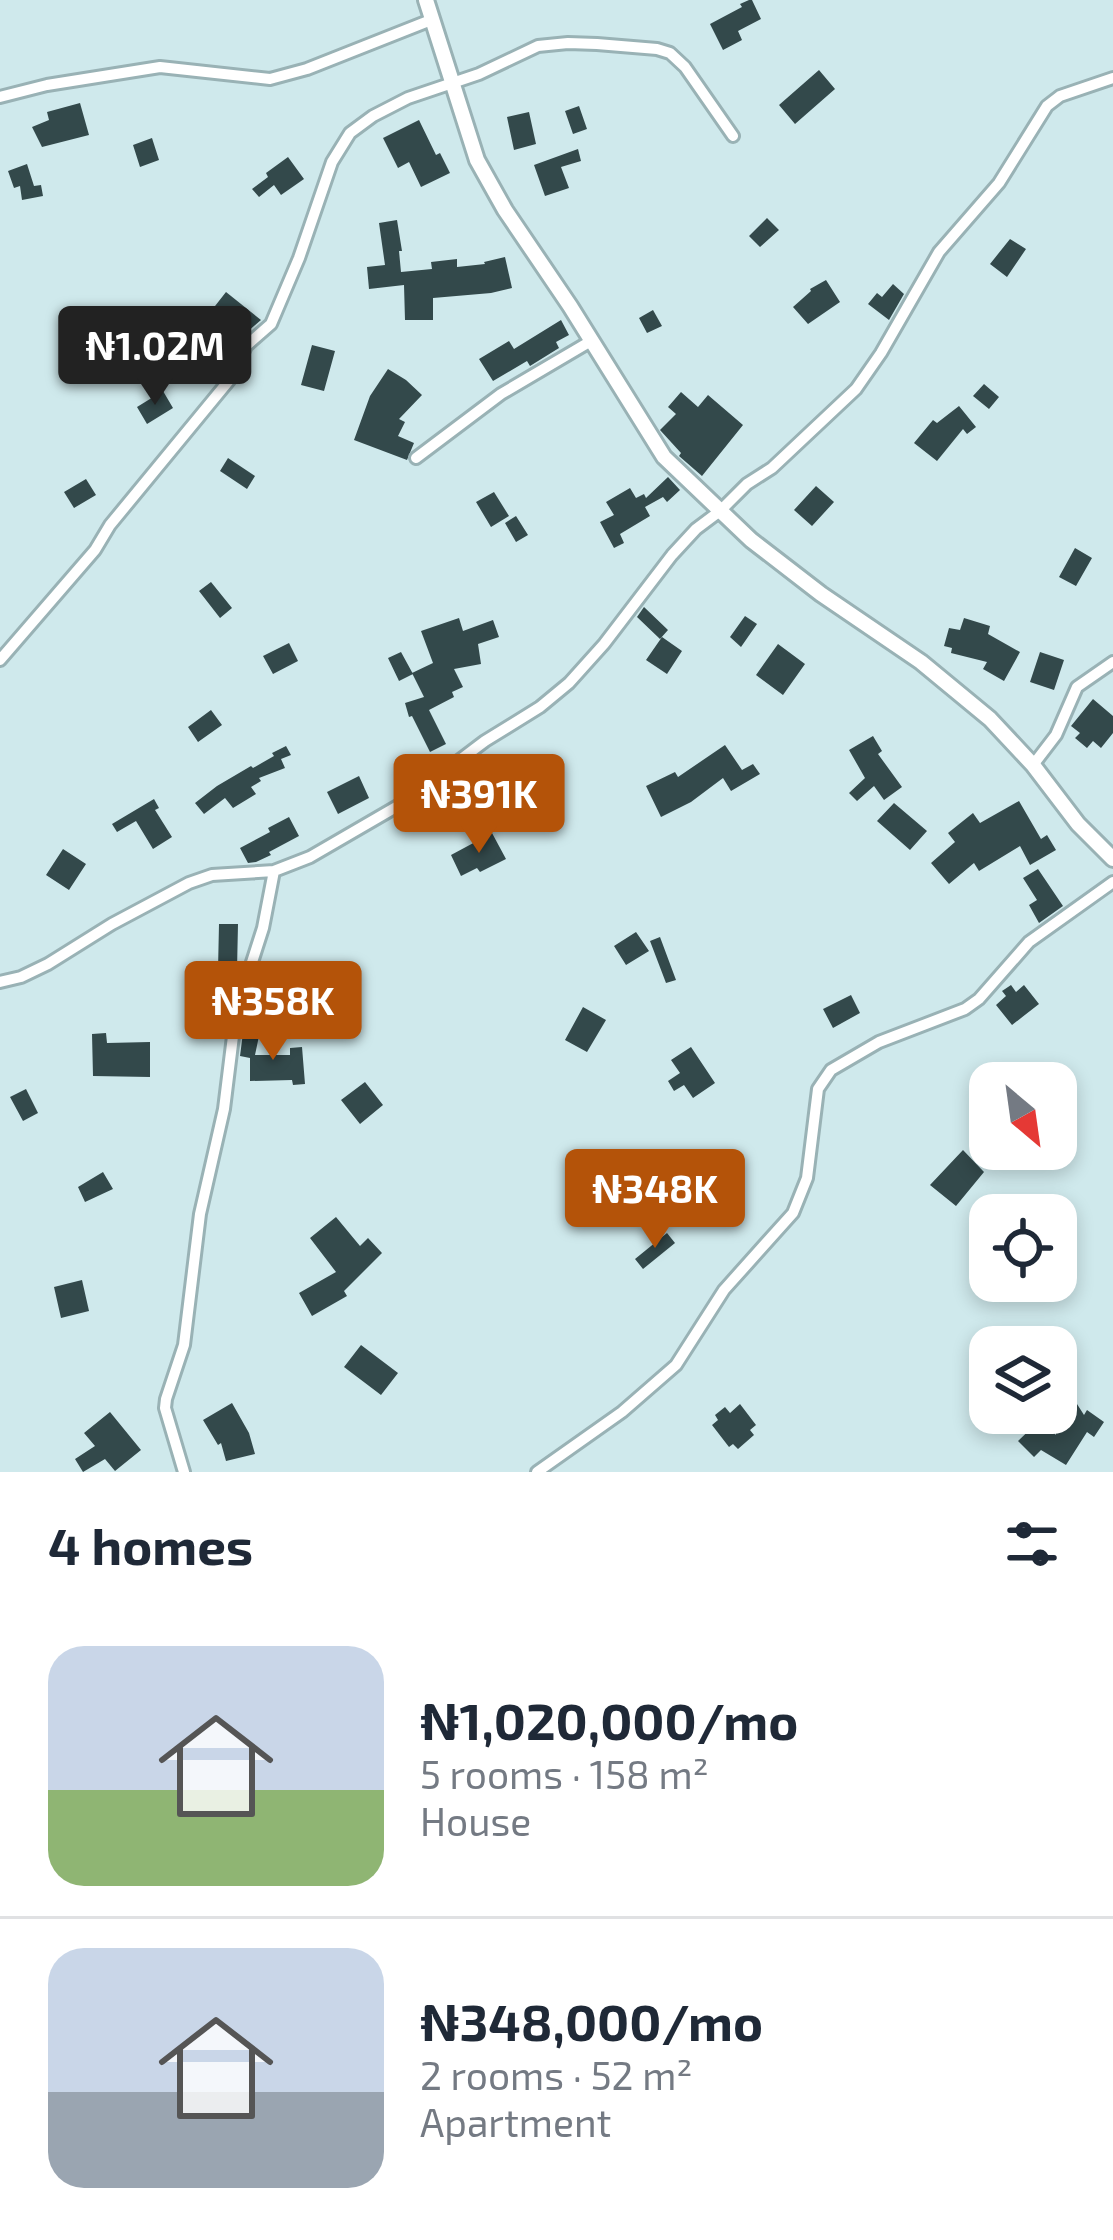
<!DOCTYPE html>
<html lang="en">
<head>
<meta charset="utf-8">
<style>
	:root { --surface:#fff; --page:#f6f6f7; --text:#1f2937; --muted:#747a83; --line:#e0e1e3; --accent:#b45309 }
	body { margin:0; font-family:"Exo 2",sans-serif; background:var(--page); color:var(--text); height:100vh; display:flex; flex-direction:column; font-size:45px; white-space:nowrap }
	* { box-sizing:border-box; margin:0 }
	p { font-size:39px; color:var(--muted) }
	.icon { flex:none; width:66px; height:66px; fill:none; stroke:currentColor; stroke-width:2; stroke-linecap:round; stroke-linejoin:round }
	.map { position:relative; height:1472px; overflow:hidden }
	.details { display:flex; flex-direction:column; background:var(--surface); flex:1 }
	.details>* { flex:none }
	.needle { width:78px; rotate:151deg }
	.buttons { position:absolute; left:969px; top:1062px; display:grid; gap:24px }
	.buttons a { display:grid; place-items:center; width:108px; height:108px; border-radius:24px; background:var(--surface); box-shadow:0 6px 18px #0003; font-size:60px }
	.price { position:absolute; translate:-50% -102px; padding:0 27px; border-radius:12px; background:var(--accent); color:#fff; font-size:39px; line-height:78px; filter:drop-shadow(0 3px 6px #0008) }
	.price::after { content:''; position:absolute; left:50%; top:72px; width:36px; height:27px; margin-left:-18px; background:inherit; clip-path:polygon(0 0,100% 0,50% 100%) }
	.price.active { background:#222; color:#fff }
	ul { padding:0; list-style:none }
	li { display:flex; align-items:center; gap:36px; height:300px; padding:0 48px }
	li+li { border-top:3px solid var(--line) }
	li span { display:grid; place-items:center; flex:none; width:336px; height:240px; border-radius:36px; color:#555 }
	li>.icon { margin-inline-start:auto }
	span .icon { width:144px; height:144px; fill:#fffc; stroke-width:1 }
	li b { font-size:51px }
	h2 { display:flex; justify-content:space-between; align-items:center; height:144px; padding:0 48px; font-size:51px }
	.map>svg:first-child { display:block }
	.building { fill:#33494b }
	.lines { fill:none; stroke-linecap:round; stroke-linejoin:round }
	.minor-casing { stroke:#99b2b5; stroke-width:16 }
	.tertiary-casing { stroke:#99b2b5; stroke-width:20 }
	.minor { stroke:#fff; stroke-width:10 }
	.tertiary { stroke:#fff; stroke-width:14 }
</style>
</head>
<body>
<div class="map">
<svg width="1113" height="1472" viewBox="0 0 1113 1472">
	<rect width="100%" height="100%" fill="#cfe9ec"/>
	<!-- building -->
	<path class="building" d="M 749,0 L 752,0 L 761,19 L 738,31 L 742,40 L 723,50 L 710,24 L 742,7 L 740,4 Z
		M 819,70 L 835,89 L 795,124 L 779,105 Z
		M 80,103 L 89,135 L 42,147 L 32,127 L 49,120 L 47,112 Z
		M 579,106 L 587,129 L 573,134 L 565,111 Z
		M 529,112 L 536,144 L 514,150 L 507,117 Z
		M 419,120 L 436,155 L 440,153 L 450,173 L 421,187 L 409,162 L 398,168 L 383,138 Z
		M 152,138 L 159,160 L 140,167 L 133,145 Z
		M 578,149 L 581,161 L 561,167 L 569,188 L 545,196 L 534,165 Z
		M 288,157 L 304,179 L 281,195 L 274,185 L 259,197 L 252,189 L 268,177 L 266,173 Z
		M 27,164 L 34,186 L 41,185 L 43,196 L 22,200 L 20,186 L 14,188 L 8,171 Z
		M 767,218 L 779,230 L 760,247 L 749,236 Z
		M 397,220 L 402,251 L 399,251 L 401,272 L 432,269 L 431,262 L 457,259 L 457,267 L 485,264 L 484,262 L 505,257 L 512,288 L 491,293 L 433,298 L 433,320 L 405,320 L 404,285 L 369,289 L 367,267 L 385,265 L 379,223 Z
		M 1010,239 L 1026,249 L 1007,277 L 990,264 Z
		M 826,280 L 840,302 L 808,324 L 793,307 L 811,291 L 810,289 Z
		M 893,284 L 904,294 L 889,320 L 868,304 L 877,293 L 882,297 Z
		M 226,292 L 261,320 L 239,339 L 208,315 Z
		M 653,310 L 662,326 L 647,333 L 639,318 Z
		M 561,320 L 569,335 L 556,342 L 559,348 L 530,366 L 527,361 L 493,381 L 479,359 L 509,341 L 514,349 Z
		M 312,345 L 335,351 L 324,391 L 301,385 Z
		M 388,369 L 406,380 L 422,395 L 399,419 L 405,422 L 398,436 L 414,443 L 407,460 L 354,440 L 370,396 Z
		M 984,384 L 999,397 L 989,409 L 973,396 Z
		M 163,391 L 173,408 L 147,424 L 137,407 Z
		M 681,392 L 698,407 L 708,395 L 743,425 L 702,476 L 679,456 L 681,453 L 660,430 L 676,414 L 668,407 Z
		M 959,406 L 976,427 L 967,434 L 963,429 L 937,461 L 914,443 L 933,420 L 937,423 Z
		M 228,458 L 255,476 L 247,489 L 220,471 Z
		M 668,477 L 680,490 L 667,502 L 663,497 L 645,507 L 650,516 L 620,534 L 624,543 L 614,548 L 600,522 L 614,515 L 606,502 L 630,488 L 636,498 L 644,494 L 646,498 Z
		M 86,479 L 96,495 L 74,508 L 64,492 Z
		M 816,486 L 834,502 L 812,526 L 794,510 Z
		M 494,492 L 509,516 L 491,527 L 476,502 Z
		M 516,516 L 528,535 L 516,542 L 505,523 Z
		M 1075,548 L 1092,558 L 1076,586 L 1059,577 Z
		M 211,582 L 232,608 L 220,618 L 199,591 Z
		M 644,607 L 668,630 L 660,639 L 637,617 Z
		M 745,616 L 757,624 L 741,647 L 730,637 Z
		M 459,618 L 463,631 L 493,620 L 499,637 L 478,644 L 481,664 L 454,669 L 463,687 L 452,692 L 454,697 L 429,710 L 446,744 L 430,752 L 412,716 L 409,717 L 405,703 L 424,697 L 412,673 L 433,663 L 421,631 Z
		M 964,618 L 990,626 L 988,634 L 1020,652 L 1004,681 L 983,669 L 987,662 L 951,653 L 952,648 L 944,646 L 949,628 L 960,630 Z
		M 662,637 L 682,651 L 667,674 L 646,660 Z
		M 289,643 L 298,661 L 273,674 L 263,656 Z
		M 778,644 L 805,664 L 783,695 L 756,675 Z
		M 401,652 L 413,674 L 399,681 L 388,658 Z
		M 1040,652 L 1064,660 L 1054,690 L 1030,682 Z
		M 1093,699 L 1113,716 L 1113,733 L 1101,748 L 1093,741 L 1087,748 L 1075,738 L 1080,733 L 1071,726 Z
		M 211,710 L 222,725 L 198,742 L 188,727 Z
		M 873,736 L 882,751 L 878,754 L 902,787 L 884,800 L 874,786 L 857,801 L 849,793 L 865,778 L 849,750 Z
		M 725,745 L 742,770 L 753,764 L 760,774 L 731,791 L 723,778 L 691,802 L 661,817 L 646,786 L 675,772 L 678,777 Z
		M 286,746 L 291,755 L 281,759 L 285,768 L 259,778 L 261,781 L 251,787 L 256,794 L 233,808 L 225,798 L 204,814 L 195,803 L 217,786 L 251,766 L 253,768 L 274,756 L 272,753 Z
		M 359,776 L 369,798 L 338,814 L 327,792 Z
		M 154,799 L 159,808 L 155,810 L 172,837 L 153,849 L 136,821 L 117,832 L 112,824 Z
		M 1019,801 L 1041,839 L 1047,835 L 1056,850 L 1030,865 L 1020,846 L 979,871 L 974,863 L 949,884 L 931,863 L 955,842 L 948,833 L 973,813 L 980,823 Z
		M 894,803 L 927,831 L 910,850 L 877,821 Z
		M 289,817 L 299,836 L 269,852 L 271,855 L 256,862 L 248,863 L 240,848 L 270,832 L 268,828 Z
		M 492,833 L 506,859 L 480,872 L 477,868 L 461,876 L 451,855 Z
		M 63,849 L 86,864 L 69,890 L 46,875 Z
		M 1038,869 L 1063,906 L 1039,923 L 1029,905 L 1037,900 L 1023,878 Z
		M 219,924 L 238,924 L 237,970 L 218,970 Z
		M 636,932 L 649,951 L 626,965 L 614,946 Z
		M 660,937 L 676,980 L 666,983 L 650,941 Z
		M 291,983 L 316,1008 L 306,1018 L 294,1006 L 285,1015 L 272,1002 Z
		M 1011,985 L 1016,992 L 1024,985 L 1039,1004 L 1012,1025 L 996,1005 L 1006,996 L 1002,991 Z
		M 851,995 L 860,1013 L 833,1028 L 823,1009 Z
		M 583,1007 L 606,1020 L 587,1052 L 565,1040 Z
		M 106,1033 L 107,1043 L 150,1042 L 150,1077 L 93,1076 L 92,1034 Z
		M 243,1033 L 259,1036 L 255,1055 L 290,1055 L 290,1048 L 302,1047 L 305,1084 L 293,1085 L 292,1080 L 250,1081 L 250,1058 L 240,1056 Z
		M 691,1047 L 715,1083 L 693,1098 L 684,1085 L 674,1091 L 668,1081 L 680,1073 L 671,1060 Z
		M 365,1082 L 383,1105 L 360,1124 L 341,1100 Z
		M 26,1089 L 38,1113 L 23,1121 L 10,1097 Z
		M 963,1150 L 984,1172 L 956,1206 L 930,1185 Z
		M 631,1157 L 649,1186 L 627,1200 L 609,1171 Z
		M 103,1172 L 113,1189 L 85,1202 L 78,1187 Z
		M 336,1217 L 360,1246 L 368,1238 L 382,1253 L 344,1291 L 347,1296 L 312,1316 L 299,1293 L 336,1272 L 310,1238 Z
		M 667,1233 L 675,1243 L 643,1269 L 635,1259 Z
		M 82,1280 L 89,1311 L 61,1318 L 54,1287 Z
		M 361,1345 L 398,1373 L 381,1395 L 344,1367 Z
		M 1070,1393 L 1084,1415 L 1087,1410 L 1104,1422 L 1094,1437 L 1087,1432 L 1066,1465 L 1041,1450 L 1034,1457 L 1018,1441 L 1041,1419 L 1056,1435 L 1056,1402 Z
		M 232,1403 L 249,1433 L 255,1454 L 226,1461 L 221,1443 L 218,1445 L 203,1420 Z
		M 740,1404 L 756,1425 L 750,1430 L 754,1435 L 738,1449 L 733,1444 L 729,1447 L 712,1425 L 718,1420 L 715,1415 L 725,1407 L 730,1413 Z
		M 110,1412 L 141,1450 L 115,1471 L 105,1459 L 83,1472 L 75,1459 L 95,1446 L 84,1433 Z"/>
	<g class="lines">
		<defs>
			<path id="minor" d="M 0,97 L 47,85 L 160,67 L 270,79 L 307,69 L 431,20
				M 416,458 L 501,394 L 591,341
				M 0,660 L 95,550 L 110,525 L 231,378 L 246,346 L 271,324 L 299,258 L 332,162 L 350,133 L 373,116 L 408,98 L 479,74 L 538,46 L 568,43 L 597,44 L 657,49 L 670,53 L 685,67 L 733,136
				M 1033,765 L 1056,735 L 1077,687 L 1113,662
				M 0,982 L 21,977 L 48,964 L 112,924 L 189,883 L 212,875 L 274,871 L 310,857 L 403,803 L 485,741 L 540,707 L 569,683 L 604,644 L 672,555 L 696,529 L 720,511 L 747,484 L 772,468 L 856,389 L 881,353 L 939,252 L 999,183 L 1047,106 L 1060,96 L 1113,78
				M 184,1472 L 165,1408 L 166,1399 L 184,1345 L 200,1214 L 224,1109 L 236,1012 L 263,928 L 274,871
				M 537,1472 L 622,1412 L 676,1365 L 724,1290 L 793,1213 L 807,1178 L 818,1089 L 831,1070 L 879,1042 L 965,1009 L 979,999 L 1029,942 L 1113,882"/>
			<path id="tertiary" d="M 426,0 L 477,160 L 505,210 L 570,306 L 664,457 L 751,540 L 821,594 L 921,662 L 990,719 L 1033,765 L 1078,824 L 1113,859"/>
		</defs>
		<!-- minor casing -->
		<use href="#minor" class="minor-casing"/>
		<!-- tertiary casing -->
		<use href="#tertiary" class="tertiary-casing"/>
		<!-- minor -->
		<use href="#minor" class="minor"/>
		<!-- tertiary -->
		<use href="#tertiary" class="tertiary"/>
	</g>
</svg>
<div class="buttons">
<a><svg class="needle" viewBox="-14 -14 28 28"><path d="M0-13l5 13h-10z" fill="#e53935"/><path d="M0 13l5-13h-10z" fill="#747a83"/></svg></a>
<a><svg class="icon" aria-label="locate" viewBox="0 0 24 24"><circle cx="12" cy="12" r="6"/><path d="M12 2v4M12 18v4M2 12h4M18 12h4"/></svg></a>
<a><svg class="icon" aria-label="layers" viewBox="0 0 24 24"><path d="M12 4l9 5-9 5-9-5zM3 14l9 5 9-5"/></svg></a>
</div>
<b class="price active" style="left:155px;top:408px">₦1.02M</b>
<b class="price" style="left:479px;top:856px">₦391K</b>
<b class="price" style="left:273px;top:1063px">₦358K</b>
<b class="price" style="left:655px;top:1251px">₦348K</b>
</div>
<section class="details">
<h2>4 homes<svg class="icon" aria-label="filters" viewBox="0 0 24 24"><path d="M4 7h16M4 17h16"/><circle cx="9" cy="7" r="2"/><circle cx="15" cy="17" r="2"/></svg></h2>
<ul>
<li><span style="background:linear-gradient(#c9d6e8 60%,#8fb573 0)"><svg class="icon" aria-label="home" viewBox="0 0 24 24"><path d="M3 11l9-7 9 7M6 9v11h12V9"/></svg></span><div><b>₦1,020,000/mo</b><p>5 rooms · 158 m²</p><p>House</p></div></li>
<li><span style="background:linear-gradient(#c9d6e8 60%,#9aa5b1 0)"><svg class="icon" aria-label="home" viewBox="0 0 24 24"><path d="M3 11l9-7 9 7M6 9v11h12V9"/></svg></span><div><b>₦348,000/mo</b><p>2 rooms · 52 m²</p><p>Apartment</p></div></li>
</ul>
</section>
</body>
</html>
